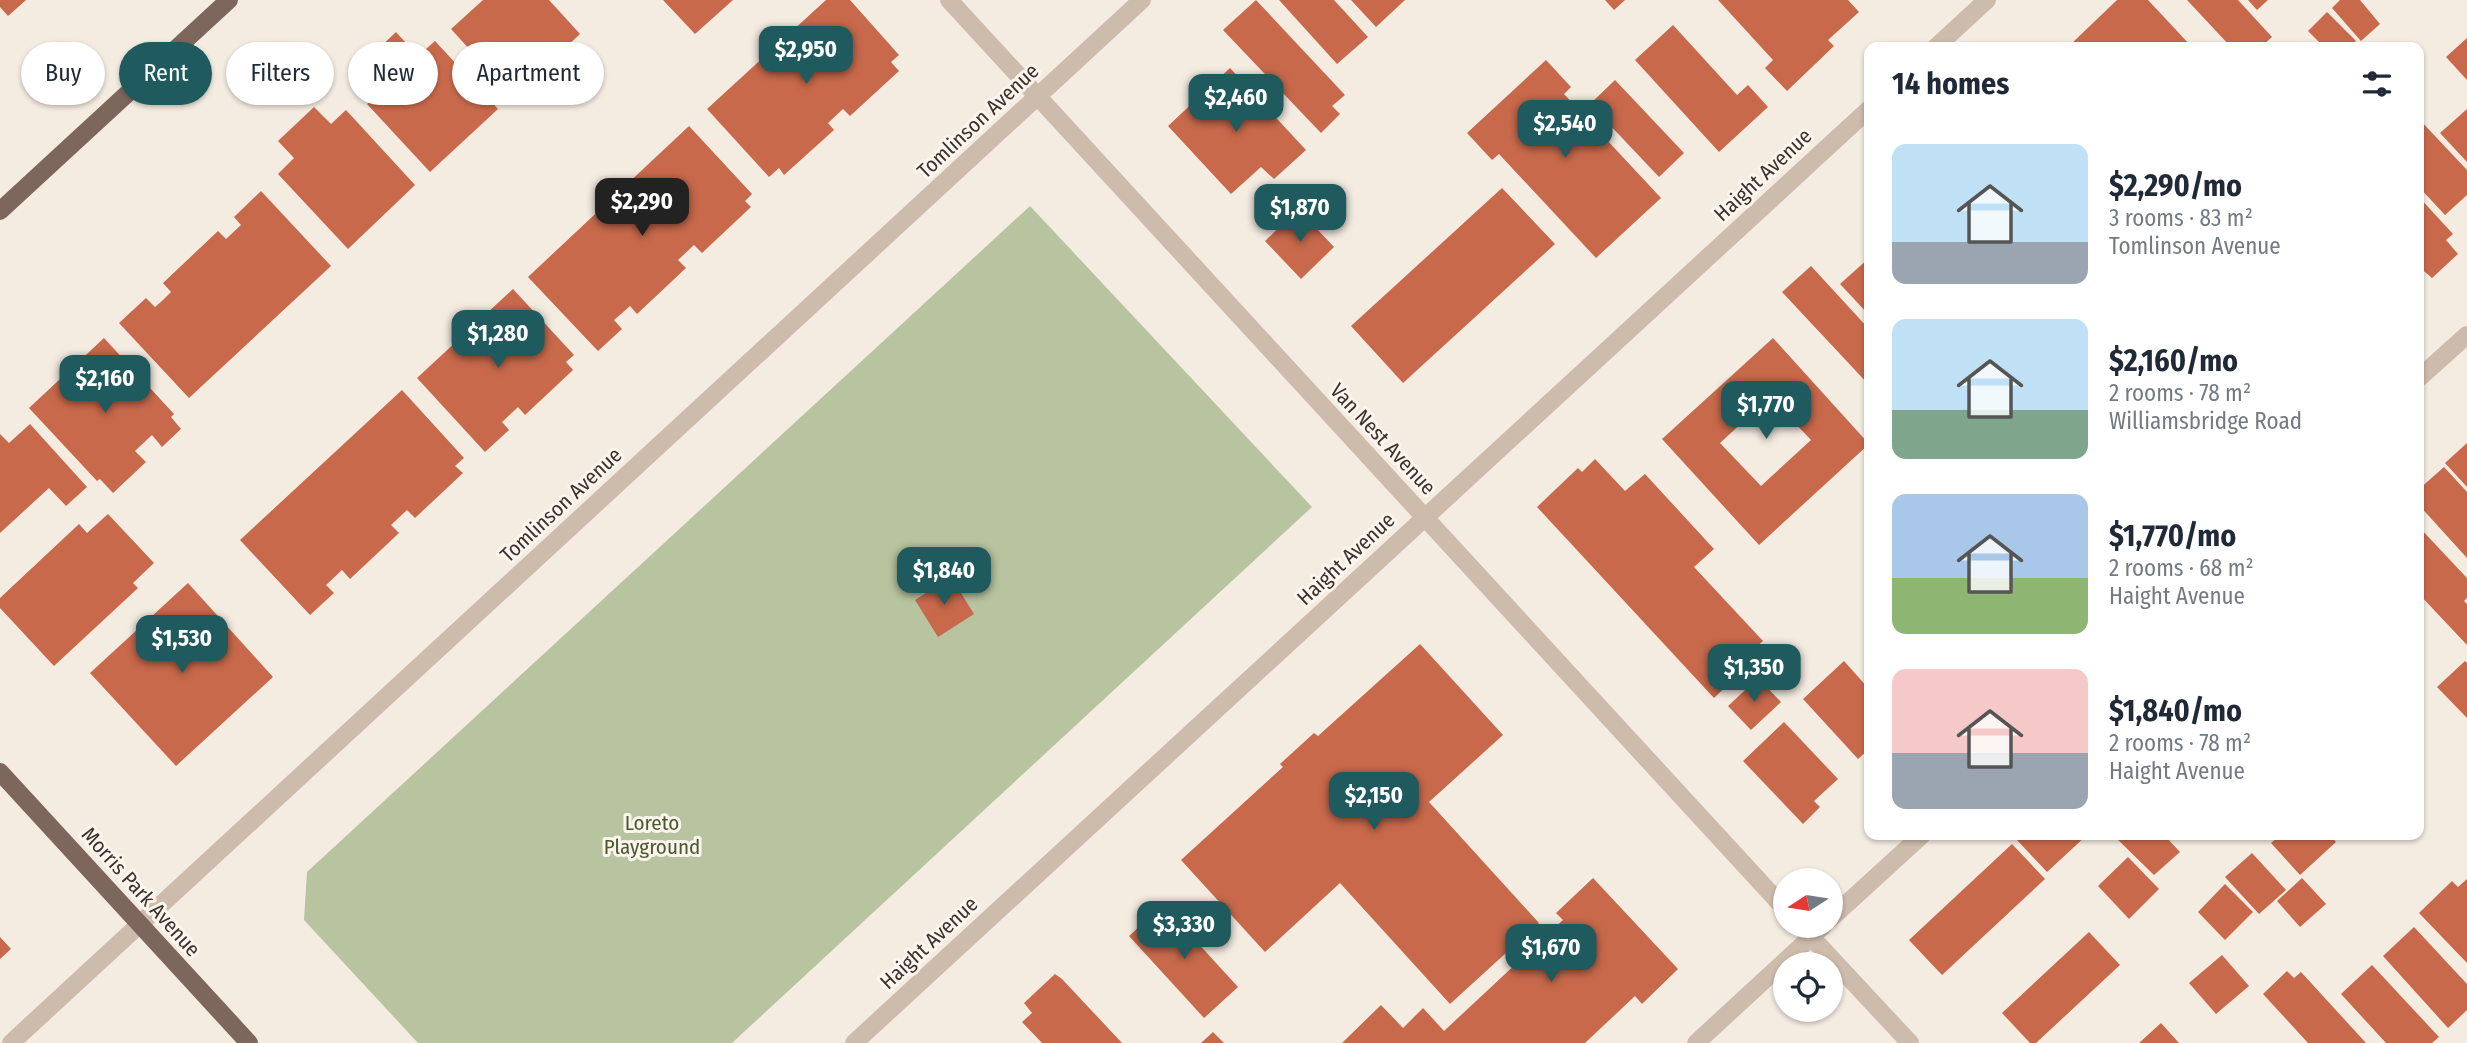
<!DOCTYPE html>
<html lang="en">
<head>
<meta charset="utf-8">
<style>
	:root { --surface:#fff; --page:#f2f2f3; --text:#1f2937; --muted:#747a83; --accent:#1f5a5e }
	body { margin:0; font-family:"Fira Sans Condensed",sans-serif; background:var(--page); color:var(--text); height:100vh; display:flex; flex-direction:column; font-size:26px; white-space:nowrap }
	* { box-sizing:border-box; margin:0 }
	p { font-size:23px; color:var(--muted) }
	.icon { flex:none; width:38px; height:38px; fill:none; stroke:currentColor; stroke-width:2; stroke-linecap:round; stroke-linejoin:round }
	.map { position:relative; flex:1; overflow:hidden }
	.sheet { position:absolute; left:1864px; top:42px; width:560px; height:798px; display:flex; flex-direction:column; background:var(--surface); border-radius:14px; box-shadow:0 2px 5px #0004 }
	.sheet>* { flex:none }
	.top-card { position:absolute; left:21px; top:42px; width:665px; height:63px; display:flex; gap:14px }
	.needle { width:46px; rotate:258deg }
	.tools { position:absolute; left:1773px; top:868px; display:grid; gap:14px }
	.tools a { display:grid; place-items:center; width:70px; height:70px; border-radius:50%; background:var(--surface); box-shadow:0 2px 5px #0004; font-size:35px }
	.price { position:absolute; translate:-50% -60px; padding:0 16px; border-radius:14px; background:var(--accent); color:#fff; font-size:23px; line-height:46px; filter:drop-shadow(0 2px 4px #0008) }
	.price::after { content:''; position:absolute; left:50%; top:42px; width:21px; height:16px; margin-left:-10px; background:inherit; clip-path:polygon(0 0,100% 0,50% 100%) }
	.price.active { background:#222; color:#fff }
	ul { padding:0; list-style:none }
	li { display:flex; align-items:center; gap:21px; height:175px; padding:0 28px }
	li span { display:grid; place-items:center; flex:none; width:196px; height:140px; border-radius:14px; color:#555 }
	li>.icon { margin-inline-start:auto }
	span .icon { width:84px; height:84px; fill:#fffc; stroke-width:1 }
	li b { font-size:30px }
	h2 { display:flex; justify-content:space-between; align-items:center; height:84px; padding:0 28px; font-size:30px }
	.chip { padding:0 24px; border-radius:32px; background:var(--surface); box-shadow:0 2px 5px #0004; font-size:24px; line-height:63px }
	.chip.active { background:var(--accent); color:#fff }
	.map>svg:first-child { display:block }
	.green { fill:#b8c4a0 }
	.building { fill:#c8694b; fill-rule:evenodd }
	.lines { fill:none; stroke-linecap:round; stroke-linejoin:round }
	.minor { stroke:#cdbbac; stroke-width:18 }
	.major { stroke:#7d675c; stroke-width:18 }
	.labels { text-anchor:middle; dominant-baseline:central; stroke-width:6; stroke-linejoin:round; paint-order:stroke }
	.street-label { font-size:21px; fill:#3b302b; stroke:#fbf5ee }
	.park-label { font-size:21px; fill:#4a5a2e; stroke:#fbf5ee }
</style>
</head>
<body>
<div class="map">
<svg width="2467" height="1043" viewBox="0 0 2467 1043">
	<rect width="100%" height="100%" fill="#f4ebe1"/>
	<!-- green -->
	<path class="green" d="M 1030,206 L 1312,507 L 732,1043 L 418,1043 L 304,920 L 307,872 Z"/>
	<!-- building -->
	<path class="building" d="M 0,0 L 26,0 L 8,16 L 0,7 Z
		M 483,0 L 549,0 L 580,34 L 513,97 L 451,29 Z
		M 663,0 L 733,0 L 695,34 Z
		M 826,0 L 850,0 L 899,55 L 891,62 L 899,71 L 850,116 L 843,109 L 828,123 L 834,130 L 784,175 L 779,168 L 769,177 L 707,109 Z
		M 1256,0 L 1345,95 L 1332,106 L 1340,114 L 1321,133 L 1223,30 Z
		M 1279,0 L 1334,0 L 1368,37 L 1337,64 Z
		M 1351,0 L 1405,0 L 1376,27 Z
		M 1605,0 L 1625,0 L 1614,10 Z
		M 1718,0 L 1848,0 L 1859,12 L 1828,40 L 1834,46 L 1787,91 L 1765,68 L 1773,60 Z
		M 2117,0 L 2148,0 L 2192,47 L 2074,47 L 2071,44 Z
		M 2187,0 L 2238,0 L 2272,37 L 2261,47 L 2231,47 Z
		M 2248,0 L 2268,0 L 2257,10 Z
		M 2340,0 L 2360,0 L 2380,24 L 2361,41 L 2332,8 Z
		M 2327,12 L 2356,41 L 2349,47 L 2324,47 L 2308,31 Z
		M 1673,25 L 1737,95 L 1748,85 L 1768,107 L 1719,152 L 1635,60 Z
		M 396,32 L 418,56 L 435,41 L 498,109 L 430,172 L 367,104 L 383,90 L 360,66 Z
		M 2467,38 L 2467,80 L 2446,57 Z
		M 1546,60 L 1571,87 L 1564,94 L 1661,198 L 1596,258 L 1499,154 L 1492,160 L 1467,133 Z
		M 1230,68 L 1306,150 L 1274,179 L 1261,167 L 1231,194 L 1168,126 Z
		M 1615,80 L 1684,153 L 1659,177 L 1590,104 Z
		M 314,107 L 331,124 L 346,110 L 415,185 L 348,249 L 278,174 L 294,158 L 278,141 Z
		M 2467,109 L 2467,162 L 2440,133 Z
		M 2418,118 L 2467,170 L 2467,195 L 2445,215 L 2418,186 Z
		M 689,126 L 752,194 L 745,201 L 751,207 L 702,253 L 694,245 L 678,260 L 686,268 L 637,314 L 630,306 L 621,314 L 614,320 L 622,329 L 598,351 L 528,277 Z
		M 1502,188 L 1555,244 L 1403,383 L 1351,326 Z
		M 261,191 L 331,266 L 189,398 L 119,323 L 146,298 L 155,307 L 163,300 L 171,292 L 163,283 L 218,231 L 226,239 L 241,225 L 234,217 Z
		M 2418,196 L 2453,234 L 2446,240 L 2458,254 L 2432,278 L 2418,266 Z
		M 1298,209 L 1334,247 L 1301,279 L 1265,241 Z
		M 1869,258 L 1869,315 L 1840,284 Z
		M 1811,266 L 1869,329 L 1869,385 L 1782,292 Z
		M 513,289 L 574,355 L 566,362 L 573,370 L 525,415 L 518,407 L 502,422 L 509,430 L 485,452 L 417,378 Z
		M 104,338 L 174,414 L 171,417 L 181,429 L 162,447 L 152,435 L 137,449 L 135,451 L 146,462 L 113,493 L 100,479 L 97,481 L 29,408 Z
		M 1773,338 L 1869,444 L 1759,545 L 1662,439 ZM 1770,397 L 1811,440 L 1761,486 L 1720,443 Z
		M 402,390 L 464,458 L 455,466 L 463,473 L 415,518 L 407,510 L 391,525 L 399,533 L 350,579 L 342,570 L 326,585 L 334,593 L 310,615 L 240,540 Z
		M 30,424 L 87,487 L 66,506 L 49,488 L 0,533 L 0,434 L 9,443 Z
		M 2467,443 L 2467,487 L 2445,463 Z
		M 1595,459 L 1625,491 L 1645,474 L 1714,549 L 1694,567 L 1763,641 L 1748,654 L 1753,661 L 1714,698 L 1537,507 L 1578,468 L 1582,472 Z
		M 2444,467 L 2467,492 L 2467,558 L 2418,504 L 2418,490 Z
		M 108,514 L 154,563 L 133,583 L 138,588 L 54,666 L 0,608 L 0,598 L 79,524 L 87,533 Z
		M 2418,526 L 2467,578 L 2467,598 L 2464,601 L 2467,604 L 2467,645 L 2418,593 Z
		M 951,577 L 974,614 L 938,637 L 915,600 Z
		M 188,583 L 273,677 L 176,766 L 90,673 Z
		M 1420,644 L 1503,735 L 1429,802 L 1539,923 L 1450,1004 L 1340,883 L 1265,952 L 1181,860 L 1283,767 L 1280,764 L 1314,733 L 1318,736 Z
		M 1844,661 L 1869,689 L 1869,749 L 1858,759 L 1803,699 Z
		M 2465,661 L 2467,663 L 2467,718 L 2437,687 Z
		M 1758,678 L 1781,702 L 1751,730 L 1728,706 Z
		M 1784,722 L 1838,779 L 1814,801 L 1820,807 L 1803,824 L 1743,761 Z
		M 2023,835 L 2087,835 L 2047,872 L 2017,840 Z
		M 2113,835 L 2169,835 L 2166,837 L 2180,852 L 2154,875 Z
		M 2280,835 L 2330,835 L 2336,842 L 2300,875 L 2271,843 Z
		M 2012,844 L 2045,879 L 1942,975 L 1909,940 Z
		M 2252,853 L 2286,890 L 2259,914 L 2225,877 Z
		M 2128,857 L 2159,889 L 2129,919 L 2098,886 Z
		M 1593,878 L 1678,969 L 1642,1004 L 1635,996 L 1585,1043 L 1342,1043 L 1381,1005 L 1403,1028 L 1423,1008 L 1444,1031 L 1563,920 L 1556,913 Z
		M 2302,878 L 2326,904 L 2300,927 L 2277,901 Z
		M 2467,879 L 2467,963 L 2419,913 L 2452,881 L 2458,887 Z
		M 2225,884 L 2253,912 L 2225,940 L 2198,912 Z
		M 1163,905 L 1238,987 L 1204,1018 L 1129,936 Z
		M 2414,927 L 2467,984 L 2467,1010 L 2448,1028 L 2383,956 Z
		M 2089,932 L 2120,965 L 2036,1043 L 2030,1043 L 2002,1013 Z
		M 0,937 L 11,949 L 0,959 Z
		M 2222,955 L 2249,986 L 2216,1014 L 2189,983 Z
		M 2372,965 L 2439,1037 L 2432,1043 L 2386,1043 L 2341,994 Z
		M 2287,971 L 2294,978 L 2301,972 L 2366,1043 L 2308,1043 L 2263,994 Z
		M 1055,974 L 1062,979 L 1122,1043 L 1042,1043 L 1022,1022 L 1032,1013 L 1024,1003 Z
		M 2161,1023 L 2179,1043 L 2139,1043 Z
		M 1213,1032 L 1224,1043 L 1201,1043 Z"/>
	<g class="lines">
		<!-- minor -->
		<path class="minor" d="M 949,0 L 1785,909
			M 1936,47 L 1987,0
			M 2418,379 L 2467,335
			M 1830,919 L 1922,835
			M 1801,926 L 1910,1043
			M 11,1043 L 1142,0
			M 854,1043 L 1869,109
			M 1696,1043 L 1823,926"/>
		<!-- major -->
		<path class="major" d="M 0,211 L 229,0
			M 0,772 L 249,1043"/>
	</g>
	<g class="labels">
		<!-- street labels -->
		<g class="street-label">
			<text transform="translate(978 121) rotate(-43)">Tomlinson Avenue</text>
			<text transform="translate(1763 175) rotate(-43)">Haight Avenue</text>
			<text transform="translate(1383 439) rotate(47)">Van Nest Avenue</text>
			<text transform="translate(561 505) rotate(-43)">Tomlinson Avenue</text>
			<text transform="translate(1346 559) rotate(-43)">Haight Avenue</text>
			<text transform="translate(141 892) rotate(48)">Morris Park Avenue</text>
			<text transform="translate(929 943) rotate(-43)">Haight Avenue</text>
		</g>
		<!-- park labels -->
		<g class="park-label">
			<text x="652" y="823">Loreto<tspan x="652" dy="24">Playground</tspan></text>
		</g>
	</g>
</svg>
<div class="tools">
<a><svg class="needle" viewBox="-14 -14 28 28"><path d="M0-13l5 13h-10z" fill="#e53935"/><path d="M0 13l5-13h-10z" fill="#747a83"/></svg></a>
<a><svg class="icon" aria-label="locate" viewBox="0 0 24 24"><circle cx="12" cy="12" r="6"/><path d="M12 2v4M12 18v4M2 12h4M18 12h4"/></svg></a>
</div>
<b class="price" style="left:806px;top:86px">$2,950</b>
<b class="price" style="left:1236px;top:134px">$2,460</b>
<b class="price" style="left:1565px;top:160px">$2,540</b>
<b class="price active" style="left:642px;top:238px">$2,290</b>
<b class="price" style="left:1300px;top:244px">$1,870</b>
<b class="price" style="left:498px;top:370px">$1,280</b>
<b class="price" style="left:105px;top:415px">$2,160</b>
<b class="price" style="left:1766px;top:441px">$1,770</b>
<b class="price" style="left:944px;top:607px">$1,840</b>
<b class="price" style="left:182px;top:675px">$1,530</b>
<b class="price" style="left:1754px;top:704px">$1,350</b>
<b class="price" style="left:1374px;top:832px">$2,150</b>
<b class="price" style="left:1184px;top:961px">$3,330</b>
<b class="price" style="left:1551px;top:984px">$1,670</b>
<div class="top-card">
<a class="chip">Buy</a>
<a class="chip active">Rent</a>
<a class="chip">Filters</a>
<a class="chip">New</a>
<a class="chip">Apartment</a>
</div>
<section class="sheet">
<h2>14 homes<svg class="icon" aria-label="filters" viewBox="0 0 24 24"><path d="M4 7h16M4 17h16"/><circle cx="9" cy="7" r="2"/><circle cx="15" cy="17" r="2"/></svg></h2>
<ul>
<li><span style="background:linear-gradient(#bfe0f5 70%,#9aa5b1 0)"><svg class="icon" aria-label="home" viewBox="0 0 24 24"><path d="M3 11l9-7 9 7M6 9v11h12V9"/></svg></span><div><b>$2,290/mo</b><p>3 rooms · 83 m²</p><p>Tomlinson Avenue</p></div></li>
<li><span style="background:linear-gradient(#bfe0f5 65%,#7fa58c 0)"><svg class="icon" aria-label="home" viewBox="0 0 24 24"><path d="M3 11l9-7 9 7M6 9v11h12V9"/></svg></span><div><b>$2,160/mo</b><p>2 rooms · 78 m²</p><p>Williamsbridge Road</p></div></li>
<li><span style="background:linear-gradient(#a9c7e8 60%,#8fb573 0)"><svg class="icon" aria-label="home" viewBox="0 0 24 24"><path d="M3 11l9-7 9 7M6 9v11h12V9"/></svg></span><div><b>$1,770/mo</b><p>2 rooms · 68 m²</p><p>Haight Avenue</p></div></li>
<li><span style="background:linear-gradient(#f6c9c9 60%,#9aa5b1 0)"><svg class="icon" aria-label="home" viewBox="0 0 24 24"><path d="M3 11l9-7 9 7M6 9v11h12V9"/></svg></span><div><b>$1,840/mo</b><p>2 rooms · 78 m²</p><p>Haight Avenue</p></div></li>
</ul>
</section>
</div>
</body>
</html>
